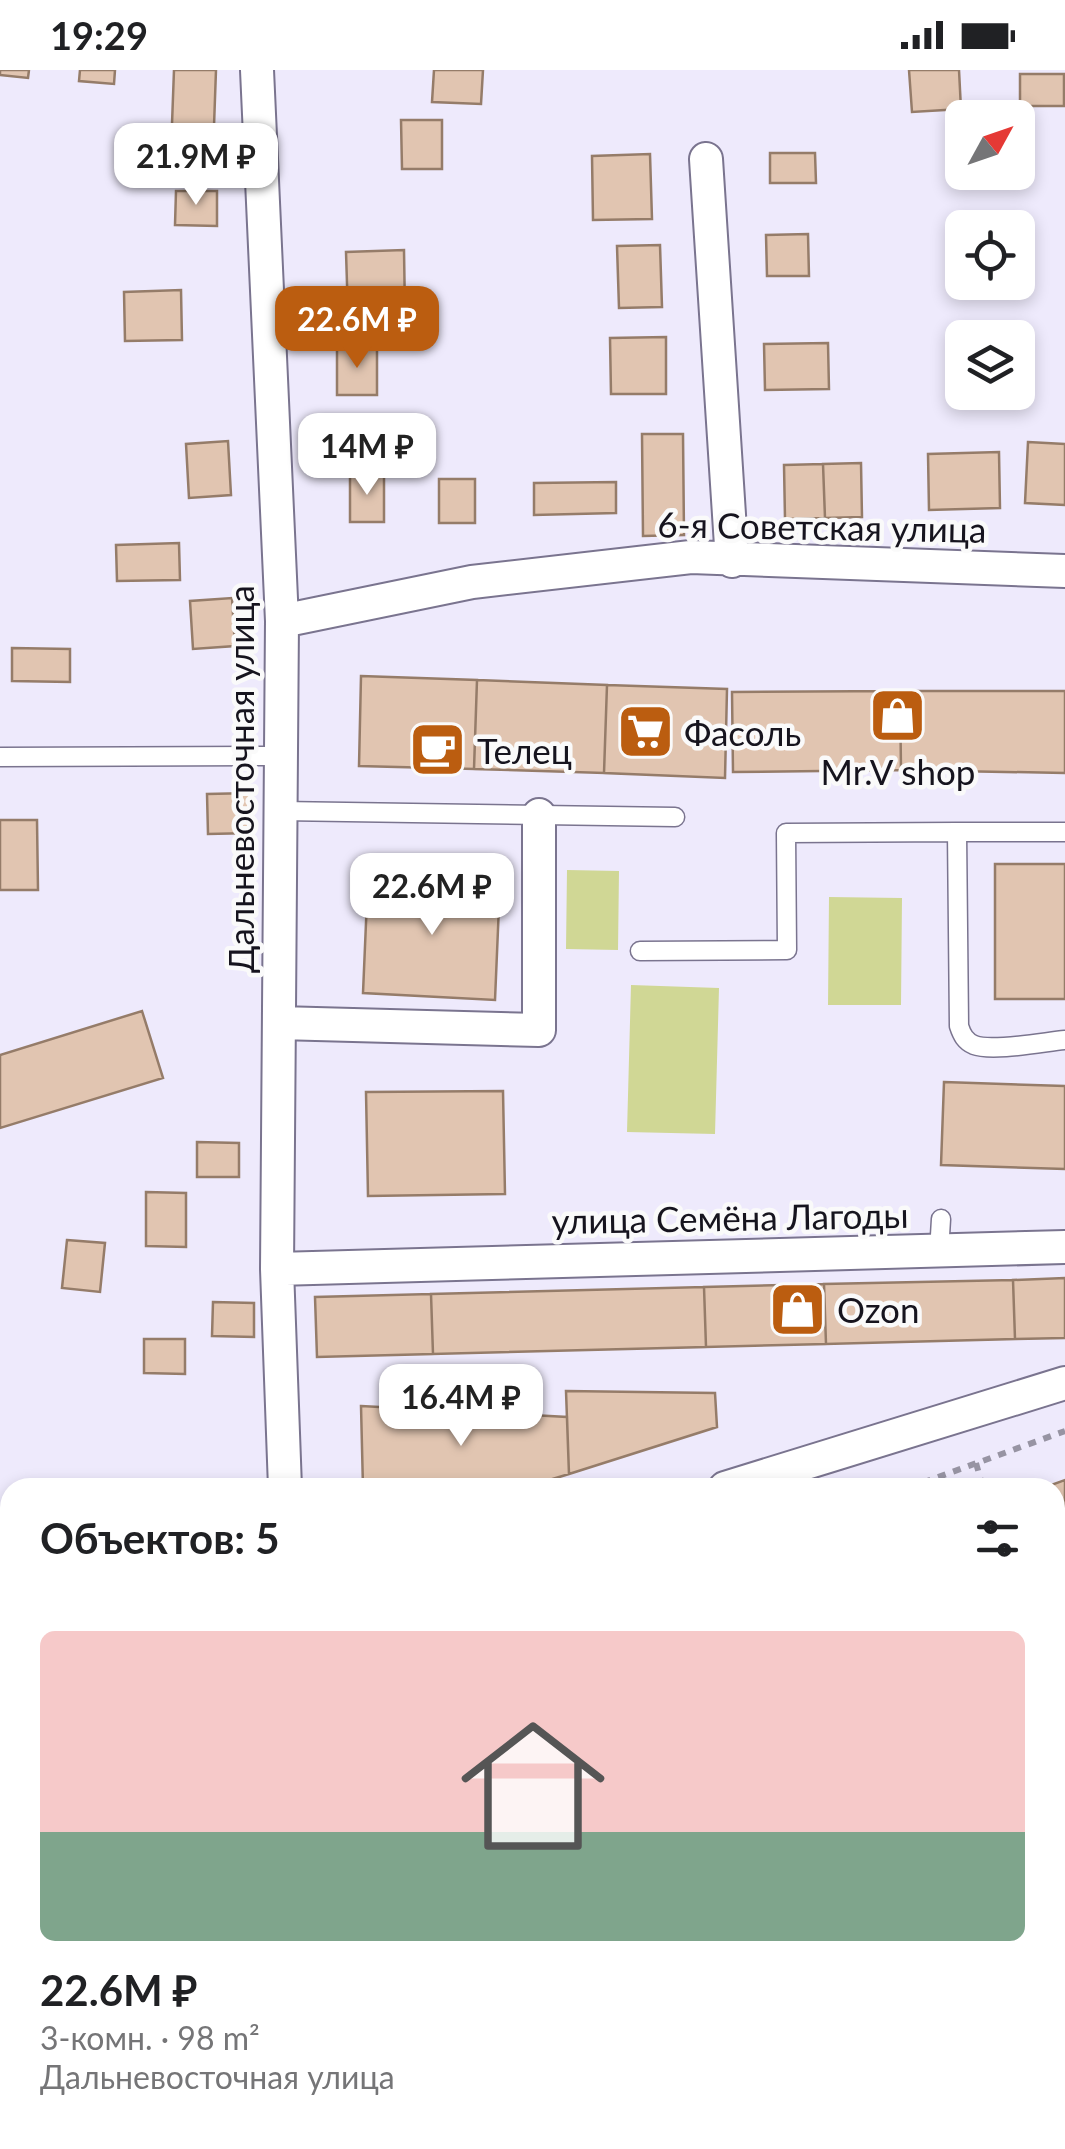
<!DOCTYPE html>
<html lang="ru">
<head>
<meta charset="utf-8">
<style>
	:root { --surface:#fff; --page:#f6f6f6; --text:#202124; --muted:#757577; --line:#e0e0e0; --accent:#bb5d10 }
	body { margin:0; font-family:Lato,sans-serif; background:var(--page); color:var(--text); height:100vh; display:flex; flex-direction:column; font-size:38px; white-space:nowrap }
	* { box-sizing:border-box; margin:0 }
	p { font-size:32px; color:var(--muted) }
	.icon { flex:none; width:55px; height:55px; fill:none; stroke:currentColor; stroke-width:2; stroke-linecap:round; stroke-linejoin:round }
	.map { position:relative; flex:1; overflow:hidden }
	.panel { position:absolute; left:0px; top:1408px; width:1065px; height:672px; display:flex; flex-direction:column; background:var(--surface); border-radius:30px 30px 0 0; box-shadow:0 5px 15px #0003 }
	.panel>* { flex:none }
	.needle { width:65px; rotate:50deg }
	.tools { position:absolute; left:945px; top:30px; display:grid; gap:20px }
	.tools a { display:grid; place-items:center; width:90px; height:90px; border-radius:15px; background:var(--surface); box-shadow:0 5px 15px #0003; font-size:50px }
	.price { position:absolute; translate:-50% -85px; padding:0 22px; border-radius:20px; background:#fff; color:#222; font-size:32px; line-height:65px; filter:drop-shadow(0 2px 5px #0008) }
	.price::after { content:''; position:absolute; left:50%; top:60px; width:30px; height:22px; margin-left:-15px; background:inherit; clip-path:polygon(0 0,100% 0,50% 100%) }
	.price.active { background:var(--accent); color:#fff }
	ul { padding:0; list-style:none }
	li { display:grid; align-content:center; gap:20px; height:530px; padding:0 40px }
	li+li { border-top:2px solid var(--line) }
	li span { display:grid; place-items:center; height:310px; border-radius:15px; color:#555 }
	li>.icon { margin-inline-start:auto }
	span .icon { width:180px; height:180px; fill:#fffc; stroke-width:1 }
	li b { font-size:42px }
	h2 { display:flex; justify-content:space-between; align-items:center; height:120px; padding:0 40px; font-size:42px }
	.status { display:flex; justify-content:space-between; align-items:center; height:70px; padding:0 50px; background:var(--surface); direction:ltr }
	.status svg { height:28px; fill:currentColor }
	.map>svg:first-child { display:block }
	.green { fill:#d0d795 }
	.building { fill:#e1c5b1; stroke:#957c69; stroke-width:2.5 }
	.lines { fill:none; stroke-linecap:round; stroke-linejoin:round }
	.service-casing { stroke:#7a748f; stroke-width:21 }
	.minor-casing { stroke:#7a748f; stroke-width:36 }
	.path { stroke:#9794a3; stroke-width:6; stroke-dasharray:8 8; stroke-linecap:butt }
	.service { stroke:#fff; stroke-width:18 }
	.minor { stroke:#fff; stroke-width:32 }
	.labels { text-anchor:middle; dominant-baseline:central; stroke-width:9; stroke-linejoin:round; paint-order:stroke }
	.street-label { font-size:35px; fill:#16141e; stroke:#fafafa }
	.poi-label { font-size:35px; fill:#16141e; stroke:#fafafa; text-anchor:start }
</style>
</head>
<body>
<div class="status"><b>19:29</b><svg viewBox="0 0 49 12"><path d="M0 12V9h3v3zM5 12V6h3v6zM10 12V3h3v9zM15 12V0h3v12zM26 1h20v11H26zM47 4h2v5h-2z"/></svg></div>
<div class="map">
<svg width="1065" height="2079" viewBox="0 0 1065 2079">
	<rect width="100%" height="100%" fill="#eeeafc"/>
	<!-- green -->
	<path class="green" d="M 567,800 L 619,801 L 618,880 L 566,879 Z
		M 829,827 L 902,828 L 901,935 L 828,935 Z
		M 631,915 L 719,918 L 715,1064 L 627,1062 Z"/>
	<!-- building -->
	<path class="building" d="M 0,0 L 29,0 L 28,8 L 0,5 Z
		M 80,0 L 115,0 L 114,14 L 79,11 Z
		M 174,0 L 216,0 L 214,56 L 172,54 Z
		M 434,0 L 483,0 L 481,34 L 432,32 Z
		M 909,0 L 959,0 L 961,39 L 912,42 Z
		M 1020,4 L 1064,4 L 1064,36 L 1020,36 Z
		M 401,50 L 442,50 L 442,99 L 402,99 Z
		M 770,83 L 815,83 L 816,113 L 770,113 Z
		M 650,84 L 652,149 L 593,150 L 592,86 Z
		M 176,121 L 217,121 L 217,156 L 175,155 Z
		M 808,164 L 809,206 L 767,206 L 766,165 Z
		M 660,175 L 662,237 L 619,238 L 617,176 Z
		M 404,180 L 405,244 L 348,245 L 346,182 Z
		M 181,220 L 182,270 L 125,271 L 124,222 Z
		M 666,267 L 666,324 L 611,324 L 610,268 Z
		M 828,273 L 829,319 L 765,320 L 764,274 Z
		M 337,276 L 377,276 L 377,325 L 337,325 Z
		M 642,364 L 683,364 L 684,465 L 643,466 Z
		M 228,371 L 231,425 L 189,428 L 186,374 Z
		M 1028,372 L 1065,374 L 1065,435 L 1025,433 Z
		M 999,382 L 1000,438 L 929,440 L 928,384 Z
		M 861,393 L 862,447 L 825,448 L 823,394 Z
		M 823,394 L 825,448 L 785,449 L 784,395 Z
		M 350,403 L 384,403 L 384,452 L 350,452 Z
		M 439,409 L 475,409 L 475,453 L 439,453 Z
		M 616,412 L 616,443 L 534,445 L 534,413 Z
		M 179,473 L 180,510 L 117,511 L 116,475 Z
		M 232,528 L 235,576 L 193,579 L 190,531 Z
		M 12,578 L 70,579 L 70,612 L 12,611 Z
		M 361,606 L 477,610 L 474,699 L 359,696 Z
		M 477,610 L 607,615 L 604,703 L 474,699 Z
		M 607,615 L 727,619 L 725,708 L 604,703 Z
		M 900,621 L 1065,621 L 1065,703 L 901,700 Z
		M 900,621 L 901,700 L 733,702 L 732,622 Z
		M 252,723 L 253,763 L 208,764 L 207,724 Z
		M 0,750 L 37,750 L 38,820 L 0,820 Z
		M 995,794 L 1065,794 L 1065,929 L 995,929 Z
		M 368,806 L 500,812 L 495,930 L 363,923 Z
		M 142,941 L 163,1008 L 0,1058 L 0,985 Z
		M 944,1012 L 1065,1016 L 1065,1099 L 941,1095 Z
		M 503,1021 L 505,1124 L 368,1126 L 366,1022 Z
		M 197,1072 L 239,1073 L 239,1107 L 197,1107 Z
		M 146,1122 L 186,1123 L 186,1177 L 146,1176 Z
		M 67,1170 L 105,1173 L 100,1222 L 62,1218 Z
		M 1065,1208 L 1065,1268 L 1015,1269 L 1013,1210 Z
		M 1013,1210 L 1015,1269 L 826,1274 L 824,1214 Z
		M 824,1214 L 826,1274 L 706,1277 L 704,1217 Z
		M 704,1217 L 706,1277 L 433,1284 L 431,1224 Z
		M 431,1224 L 433,1284 L 317,1287 L 315,1227 Z
		M 213,1232 L 254,1233 L 254,1267 L 212,1266 Z
		M 144,1269 L 185,1269 L 185,1304 L 144,1303 Z
		M 566,1321 L 715,1323 L 717,1357 L 569,1404 Z
		M 361,1336 L 567,1347 L 569,1404 L 523,1418 L 363,1418 Z
		M 1065,1410 L 1065,1563 L 1055,1567 L 1055,1418 L 1043,1418 Z
		M 1065,1602 L 1065,1664 L 1055,1636 L 1055,1606 Z
		M 1055,1636 L 1065,1664 L 1065,1703 L 1055,1706 Z
		M 388,2070 L 463,2070 L 466,2079 L 391,2079 Z
		M 654,2070 L 719,2070 L 722,2079 L 658,2079 Z"/>
	<g class="lines">
		<defs>
			<path id="service" d="M 0,687 L 279,686
				M 281,741 L 675,747
				M 957,762 L 1065,762
				M 640,881 L 787,880 L 786,763 L 957,762 L 959,956 C 962,965 965,971 974,975 C 992,982 1044,972 1065,970
				M 939,1182 L 941,1149
				M 1055,2053 L 1065,2079
				M 735,2070 L 738,2079"/>
			<path id="minor" d="M 257,0 L 282,551 L 277,1199 L 285,1418
				M 706,89 L 732,491
				M 282,551 L 472,512 L 691,487 L 1065,501
				M 279,953 L 539,960 L 539,745
				M 277,1199 L 1065,1177
				M 725,1418 L 1065,1313
				M 328,2070 L 330,2079"/>
		</defs>
		<!-- service casing -->
		<use href="#service" class="service-casing"/>
		<!-- minor casing -->
		<use href="#minor" class="minor-casing"/>
		<!-- path -->
		<path class="path" d="M 976,1393 L 983,1418
			M 908,1418 L 1065,1361
			M 1055,1588 L 1065,1584
			M 88,2079 L 157,2070"/>
		<!-- service -->
		<use href="#service" class="service"/>
		<!-- minor -->
		<use href="#minor" class="minor"/>
	</g>
	<!-- icons -->
	<defs>
		<symbol id="shop-square" viewBox="-11 -11 22 22"><rect x="-9" y="-9" width="18" height="18" rx="4" fill="#bb5d10" stroke="#fafafa"/><path d="M-5-2.5h2.3a2.7 3.5 0 0 1 5.4 0H5L5.5 6h-11ZM-1.5-2.5h3a1.5 2.3 0 0 0-3 0Z" fill="#fff"/></symbol>
		<symbol id="supermarket-square" viewBox="-11 -11 22 22"><rect x="-9" y="-9" width="18" height="18" rx="4" fill="#bb5d10" stroke="#fafafa"/><path d="M-6-5.5h2.5l.6 2H6L4.5 2H-2.5L-4.4-4H-6ZM-1.5 3.2a1.3 1.3 0 1 0 .1 0ZM3 3.2a1.3 1.3 0 1 0 .1 0Z" fill="#fff"/></symbol>
		<symbol id="cafe-square" viewBox="-11 -11 22 22"><rect x="-9" y="-9" width="18" height="18" rx="4" fill="#bb5d10" stroke="#fafafa"/><path d="M-5.5-4.5H6V0H3Q3 3.5 0 3.5H-2.5Q-5.5 3.5-5.5 0ZM3-3.2v2h1.7v-2ZM-6 4.5H4V6H-6Z" fill="#fff"/></symbol>
	</defs>
	<g fill-rule="evenodd">
		<use href="#shop-square" x="866" y="614" width="63" height="63"/>
		<use href="#supermarket-square" x="614" y="630" width="63" height="63"/>
		<use href="#cafe-square" x="406" y="648" width="63" height="63"/>
		<use href="#shop-square" x="766" y="1208" width="63" height="63"/>
	</g>
	<g class="labels">
		<!-- street labels -->
		<g class="street-label">
			<text transform="translate(822 456) rotate(1)">6-я Советская улица</text>
			<text transform="translate(240 709) rotate(-90)">Дальневосточная улица</text>
			<text transform="translate(730 1147) rotate(-1)">улица Семёна Лагоды</text>
		</g>
		<!-- poi labels -->
		<g class="poi-label">
			<text x="684" y="662">Фасоль</text>
			<text x="477" y="680">Телец</text>
			<text x="898" y="701" text-anchor="middle">Mr.V shop</text>
			<text x="837" y="1239">Ozon</text>
		</g>
	</g>
</svg>
<div class="tools">
<a><svg class="needle" viewBox="-14 -14 28 28"><path d="M0-13l5 13h-10z" fill="#e53935"/><path d="M0 13l5-13h-10z" fill="#757577"/></svg></a>
<a><svg class="icon" aria-label="locate" viewBox="0 0 24 24"><circle cx="12" cy="12" r="6"/><path d="M12 2v4M12 18v4M2 12h4M18 12h4"/></svg></a>
<a><svg class="icon" aria-label="layers" viewBox="0 0 24 24"><path d="M12 4l9 5-9 5-9-5zM3 14l9 5 9-5"/></svg></a>
</div>
<b class="price" style="left:196px;top:138px">21.9M ₽</b>
<b class="price active" style="left:357px;top:301px">22.6M ₽</b>
<b class="price" style="left:367px;top:428px">14M ₽</b>
<b class="price" style="left:432px;top:868px">22.6M ₽</b>
<b class="price" style="left:461px;top:1379px">16.4M ₽</b>
<section class="panel">
<h2>Объектов: 5<svg class="icon" aria-label="filters" viewBox="0 0 24 24"><path d="M4 7h16M4 17h16"/><circle cx="9" cy="7" r="2"/><circle cx="15" cy="17" r="2"/></svg></h2>
<ul>
<li><span style="background:linear-gradient(#f6c9c9 65%,#7fa58c 0)"><svg class="icon" aria-label="home" viewBox="0 0 24 24"><path d="M3 11l9-7 9 7M6 9v11h12V9"/></svg></span><div><b>22.6M ₽</b><p>3-комн. · 98 m²</p><p>Дальневосточная улица</p></div></li>
</ul>
</section>
</div>
</body>
</html>
